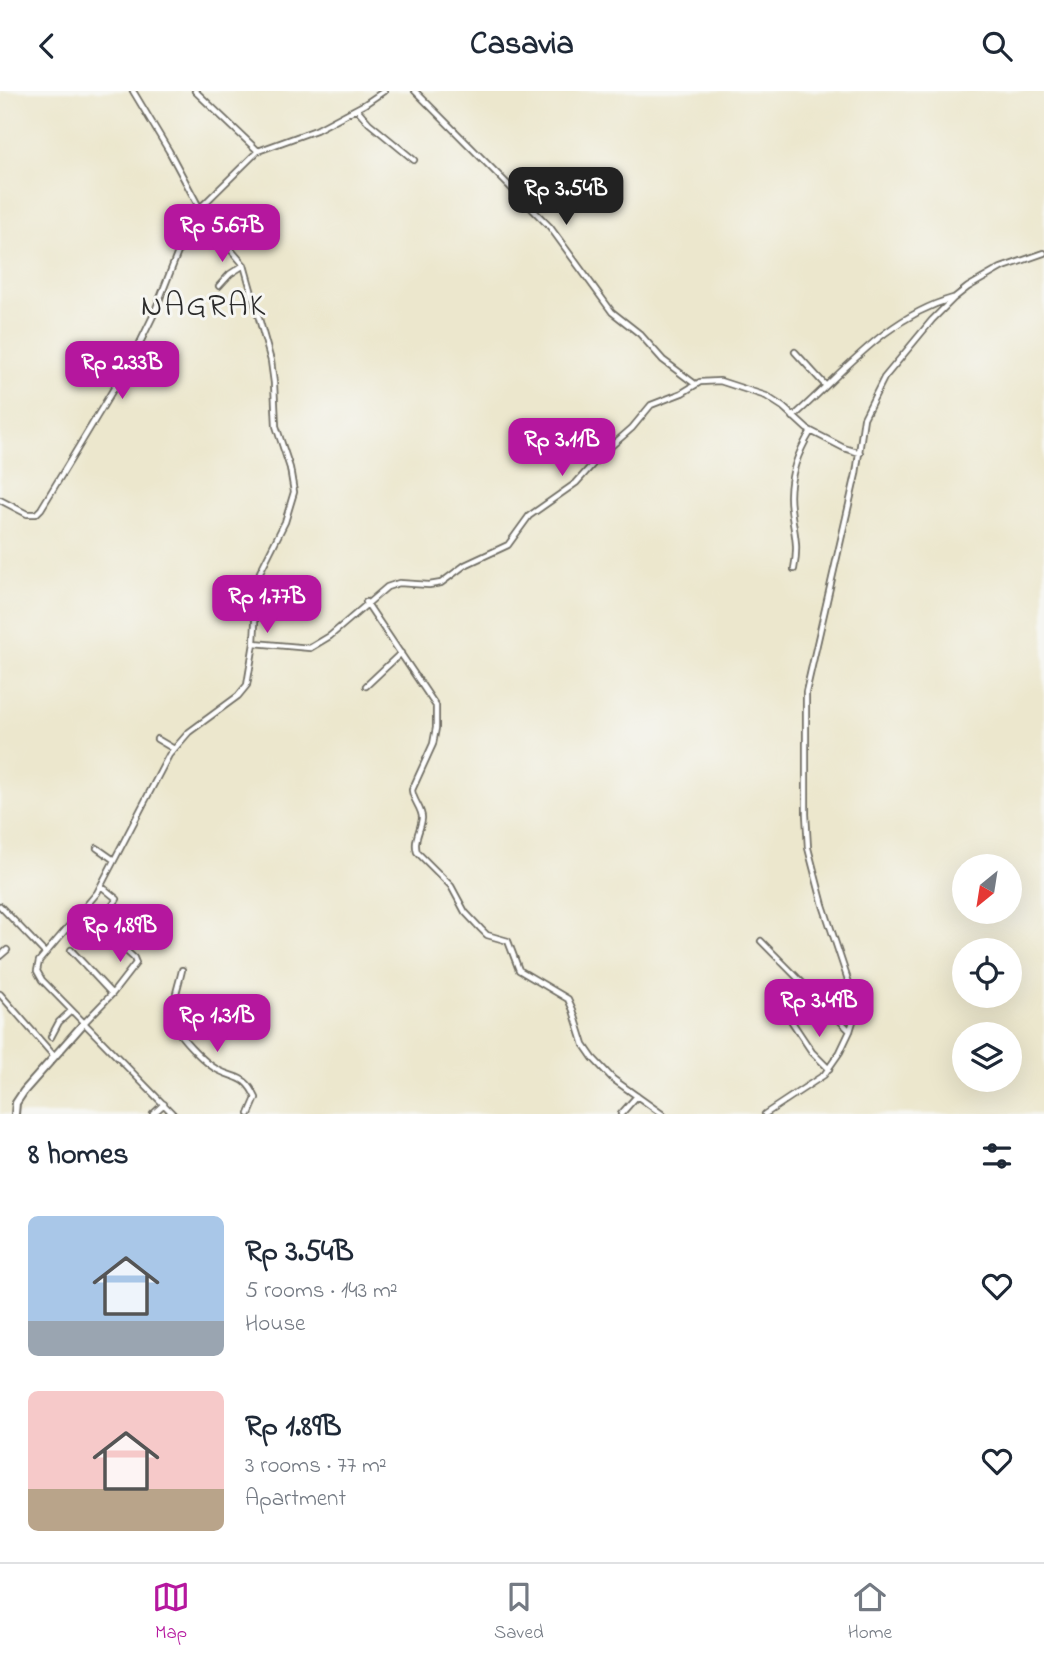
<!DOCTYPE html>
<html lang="en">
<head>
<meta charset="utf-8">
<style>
	:root { --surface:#fff; --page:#f6f6f7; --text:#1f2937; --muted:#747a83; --line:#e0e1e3; --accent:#b5179e }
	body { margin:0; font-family:"Indie Flower",sans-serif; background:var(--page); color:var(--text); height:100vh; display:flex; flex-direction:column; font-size:26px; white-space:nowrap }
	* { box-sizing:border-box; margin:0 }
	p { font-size:23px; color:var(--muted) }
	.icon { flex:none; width:38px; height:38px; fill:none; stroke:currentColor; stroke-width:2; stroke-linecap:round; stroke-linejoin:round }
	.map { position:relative; height:1023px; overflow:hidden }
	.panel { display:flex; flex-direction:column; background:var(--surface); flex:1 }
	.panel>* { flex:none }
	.needle { width:46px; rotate:210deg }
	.buttons { position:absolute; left:952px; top:763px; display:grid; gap:14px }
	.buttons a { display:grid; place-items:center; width:70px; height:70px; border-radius:50%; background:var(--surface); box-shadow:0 7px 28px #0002; font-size:35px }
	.price { position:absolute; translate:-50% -60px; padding:0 16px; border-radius:14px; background:var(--accent); color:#fff; font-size:23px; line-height:46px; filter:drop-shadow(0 2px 4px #0008) }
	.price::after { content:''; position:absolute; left:50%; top:42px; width:21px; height:16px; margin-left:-10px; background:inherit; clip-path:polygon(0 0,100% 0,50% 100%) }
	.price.on { background:#222; color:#fff }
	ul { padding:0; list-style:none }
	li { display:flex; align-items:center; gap:21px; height:175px; padding:0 28px }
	li span { display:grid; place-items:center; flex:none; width:196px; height:140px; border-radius:10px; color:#555 }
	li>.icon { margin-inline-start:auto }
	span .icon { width:84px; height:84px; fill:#fffc; stroke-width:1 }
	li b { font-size:30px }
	h2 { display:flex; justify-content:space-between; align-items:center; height:84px; padding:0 28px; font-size:30px }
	header { display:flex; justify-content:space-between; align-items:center; height:91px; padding:0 28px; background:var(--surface); font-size:32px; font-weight:700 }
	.tab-bar { display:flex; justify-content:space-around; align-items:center; height:98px; border-top:2px solid var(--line); background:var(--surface); font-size:19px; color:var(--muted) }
	.tab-bar a { display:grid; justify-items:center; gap:4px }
	.tab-bar .on { color:var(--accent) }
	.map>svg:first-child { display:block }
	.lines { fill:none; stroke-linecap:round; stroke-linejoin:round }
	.minor-casing { stroke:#6f6d64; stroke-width:8 }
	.tertiary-casing { stroke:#6f6d64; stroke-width:10 }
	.minor { stroke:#fff; stroke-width:4.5 }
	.tertiary { stroke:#fff; stroke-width:6 }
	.labels { text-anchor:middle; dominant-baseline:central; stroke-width:6; stroke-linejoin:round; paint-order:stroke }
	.quarter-label { font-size:32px; letter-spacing:2px; fill:#2b2b2b; stroke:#f6f6f2 }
</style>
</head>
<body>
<header><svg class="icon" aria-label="back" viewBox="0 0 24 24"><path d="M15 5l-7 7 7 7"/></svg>Casavia<svg class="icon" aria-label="search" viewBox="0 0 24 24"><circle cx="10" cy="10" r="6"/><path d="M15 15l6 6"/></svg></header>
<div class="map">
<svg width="1044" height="1023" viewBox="0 0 1044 1023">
	<rect width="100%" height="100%" fill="#f6f6f2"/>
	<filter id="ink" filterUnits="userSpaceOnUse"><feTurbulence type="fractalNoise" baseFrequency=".0143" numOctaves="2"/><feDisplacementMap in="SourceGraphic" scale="14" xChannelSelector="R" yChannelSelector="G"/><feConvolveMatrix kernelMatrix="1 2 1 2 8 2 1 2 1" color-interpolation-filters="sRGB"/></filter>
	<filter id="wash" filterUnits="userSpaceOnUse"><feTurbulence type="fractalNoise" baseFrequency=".00686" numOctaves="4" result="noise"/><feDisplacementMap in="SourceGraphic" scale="28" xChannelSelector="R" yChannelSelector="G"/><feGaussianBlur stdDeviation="1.57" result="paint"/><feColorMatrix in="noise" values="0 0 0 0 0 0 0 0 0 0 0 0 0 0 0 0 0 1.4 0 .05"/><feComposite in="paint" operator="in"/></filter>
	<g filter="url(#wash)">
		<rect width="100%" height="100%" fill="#ece7cd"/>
	</g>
	<g filter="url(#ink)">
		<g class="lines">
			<defs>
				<path id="minor" d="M 133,0 L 169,60 L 207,131 L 244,174 L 271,270 L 274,292 L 276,335 L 290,377 L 294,401 L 285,431 L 260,481 L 257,493 L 254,552 L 247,594 L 238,605 L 189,641 L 169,664 L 97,802 L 39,870 L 37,880 L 42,889 L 173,1023
					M 195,0 L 258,60
					M 415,0 L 550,136 L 612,221 L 640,243 L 663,269 L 695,293
					M 357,18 L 369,32 L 414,69
					M 199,118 L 258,60 L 316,39 L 365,13 L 384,0
					M 219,195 L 230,183 L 244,174
					M 795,261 L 826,295
					M 793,326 C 844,281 886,226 953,207
					M 0,409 L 27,423 L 36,423 L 41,418 L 134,264 L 153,225 L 187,138 L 202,123
					M 794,478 C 799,452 794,443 791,418 C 787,390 797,363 811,340
					M 366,511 L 436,615 L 436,637 L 433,653 L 412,699 C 413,710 422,717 422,727 C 421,739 413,749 417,761 L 451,795 L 465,821 L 481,838 L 487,844 L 508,850 L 519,879 L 568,908 L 573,919 L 584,954 L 593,967 L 613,988 L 662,1023
					M 254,552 L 310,557 L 330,545 L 387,496 L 399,492 L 429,494 L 441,492 L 465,474 L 508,454 L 529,425 L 576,392 L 601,364 L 632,337 L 651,314 L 682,302 L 700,291 L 720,290 L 766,305 L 783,316 L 807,338 L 844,357 L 860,362
					M 366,595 L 401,562
					M 157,648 L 174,658
					M 97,757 L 114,769
					M 0,815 L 45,862
					M 81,819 L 134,867 L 136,872 L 112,903 L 84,932
					M 98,835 L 117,808 L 101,795
					M 761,850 L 850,940
					M 71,859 L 112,903
					M 0,865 L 7,859
					M 182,879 C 179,893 172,912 172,927 C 173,941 206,973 218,979 C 237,989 245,983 256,1007 L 249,1023
					M 0,903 L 54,965
					M 792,931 L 812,961 L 829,978
					M 51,946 L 59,931 L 71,920
					M 153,1023 L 164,1013
					M 621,1023 L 637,1005
					M 765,1023 L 824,984 L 840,961 L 850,940 L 855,924 L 849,892 L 823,814 L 808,757 L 806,723 L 806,601 L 856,383 L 864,327 L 884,287 L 932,229 L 954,207 L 968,196 L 1001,177 L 1044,162"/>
				<path id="tertiary" d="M 15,1023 L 16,1012 L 24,1000 L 84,932"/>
			</defs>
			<!-- minor casing -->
			<use href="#minor" class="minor-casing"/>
			<!-- tertiary casing -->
			<use href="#tertiary" class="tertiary-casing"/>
			<!-- minor -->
			<use href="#minor" class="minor"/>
			<!-- tertiary -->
			<use href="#tertiary" class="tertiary"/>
		</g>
	</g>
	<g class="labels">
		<!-- quarter labels -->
		<g class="quarter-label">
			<text x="204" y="216">NAGRAK</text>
		</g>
	</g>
</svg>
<div class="buttons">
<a><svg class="needle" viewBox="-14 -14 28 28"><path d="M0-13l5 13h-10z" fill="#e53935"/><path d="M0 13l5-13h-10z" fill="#747a83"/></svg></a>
<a><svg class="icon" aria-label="locate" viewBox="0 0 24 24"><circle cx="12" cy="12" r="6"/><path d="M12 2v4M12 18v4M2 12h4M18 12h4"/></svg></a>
<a><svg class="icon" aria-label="layers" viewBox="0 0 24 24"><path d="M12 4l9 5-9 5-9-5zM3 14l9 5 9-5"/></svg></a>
</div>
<b class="price on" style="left:566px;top:136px">Rp 3.54B</b>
<b class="price" style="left:222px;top:173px">Rp 5.67B</b>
<b class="price" style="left:122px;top:310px">Rp 2.33B</b>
<b class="price" style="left:562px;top:387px">Rp 3.11B</b>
<b class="price" style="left:267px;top:544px">Rp 1.77B</b>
<b class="price" style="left:120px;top:873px">Rp 1.89B</b>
<b class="price" style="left:819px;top:948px">Rp 3.49B</b>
<b class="price" style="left:217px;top:963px">Rp 1.31B</b>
</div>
<section class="panel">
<h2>8 homes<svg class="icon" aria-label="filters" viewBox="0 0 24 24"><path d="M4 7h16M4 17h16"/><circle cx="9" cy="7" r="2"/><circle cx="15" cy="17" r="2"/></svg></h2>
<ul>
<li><span style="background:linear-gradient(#a9c7e8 75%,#9aa5b1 0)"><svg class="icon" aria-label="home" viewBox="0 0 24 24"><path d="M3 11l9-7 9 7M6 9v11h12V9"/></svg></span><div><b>Rp 3.54B</b><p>5 rooms · 143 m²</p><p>House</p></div><svg class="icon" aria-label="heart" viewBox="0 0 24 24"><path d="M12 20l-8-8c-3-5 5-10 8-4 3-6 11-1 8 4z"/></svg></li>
<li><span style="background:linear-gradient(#f6c9c9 70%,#b9a48a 0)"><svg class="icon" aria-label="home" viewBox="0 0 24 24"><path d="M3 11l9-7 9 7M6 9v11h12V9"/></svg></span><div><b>Rp 1.89B</b><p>3 rooms · 77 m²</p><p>Apartment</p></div><svg class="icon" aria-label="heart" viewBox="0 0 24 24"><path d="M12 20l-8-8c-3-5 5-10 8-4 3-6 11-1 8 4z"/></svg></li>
</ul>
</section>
<nav class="tab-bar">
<a class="on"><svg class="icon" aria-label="map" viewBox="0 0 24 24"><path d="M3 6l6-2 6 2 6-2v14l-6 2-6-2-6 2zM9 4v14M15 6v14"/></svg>Map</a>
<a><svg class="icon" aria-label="saved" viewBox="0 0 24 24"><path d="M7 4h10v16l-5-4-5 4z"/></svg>Saved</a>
<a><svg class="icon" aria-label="home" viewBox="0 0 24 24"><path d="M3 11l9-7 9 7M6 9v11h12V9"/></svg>Home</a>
</nav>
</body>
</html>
